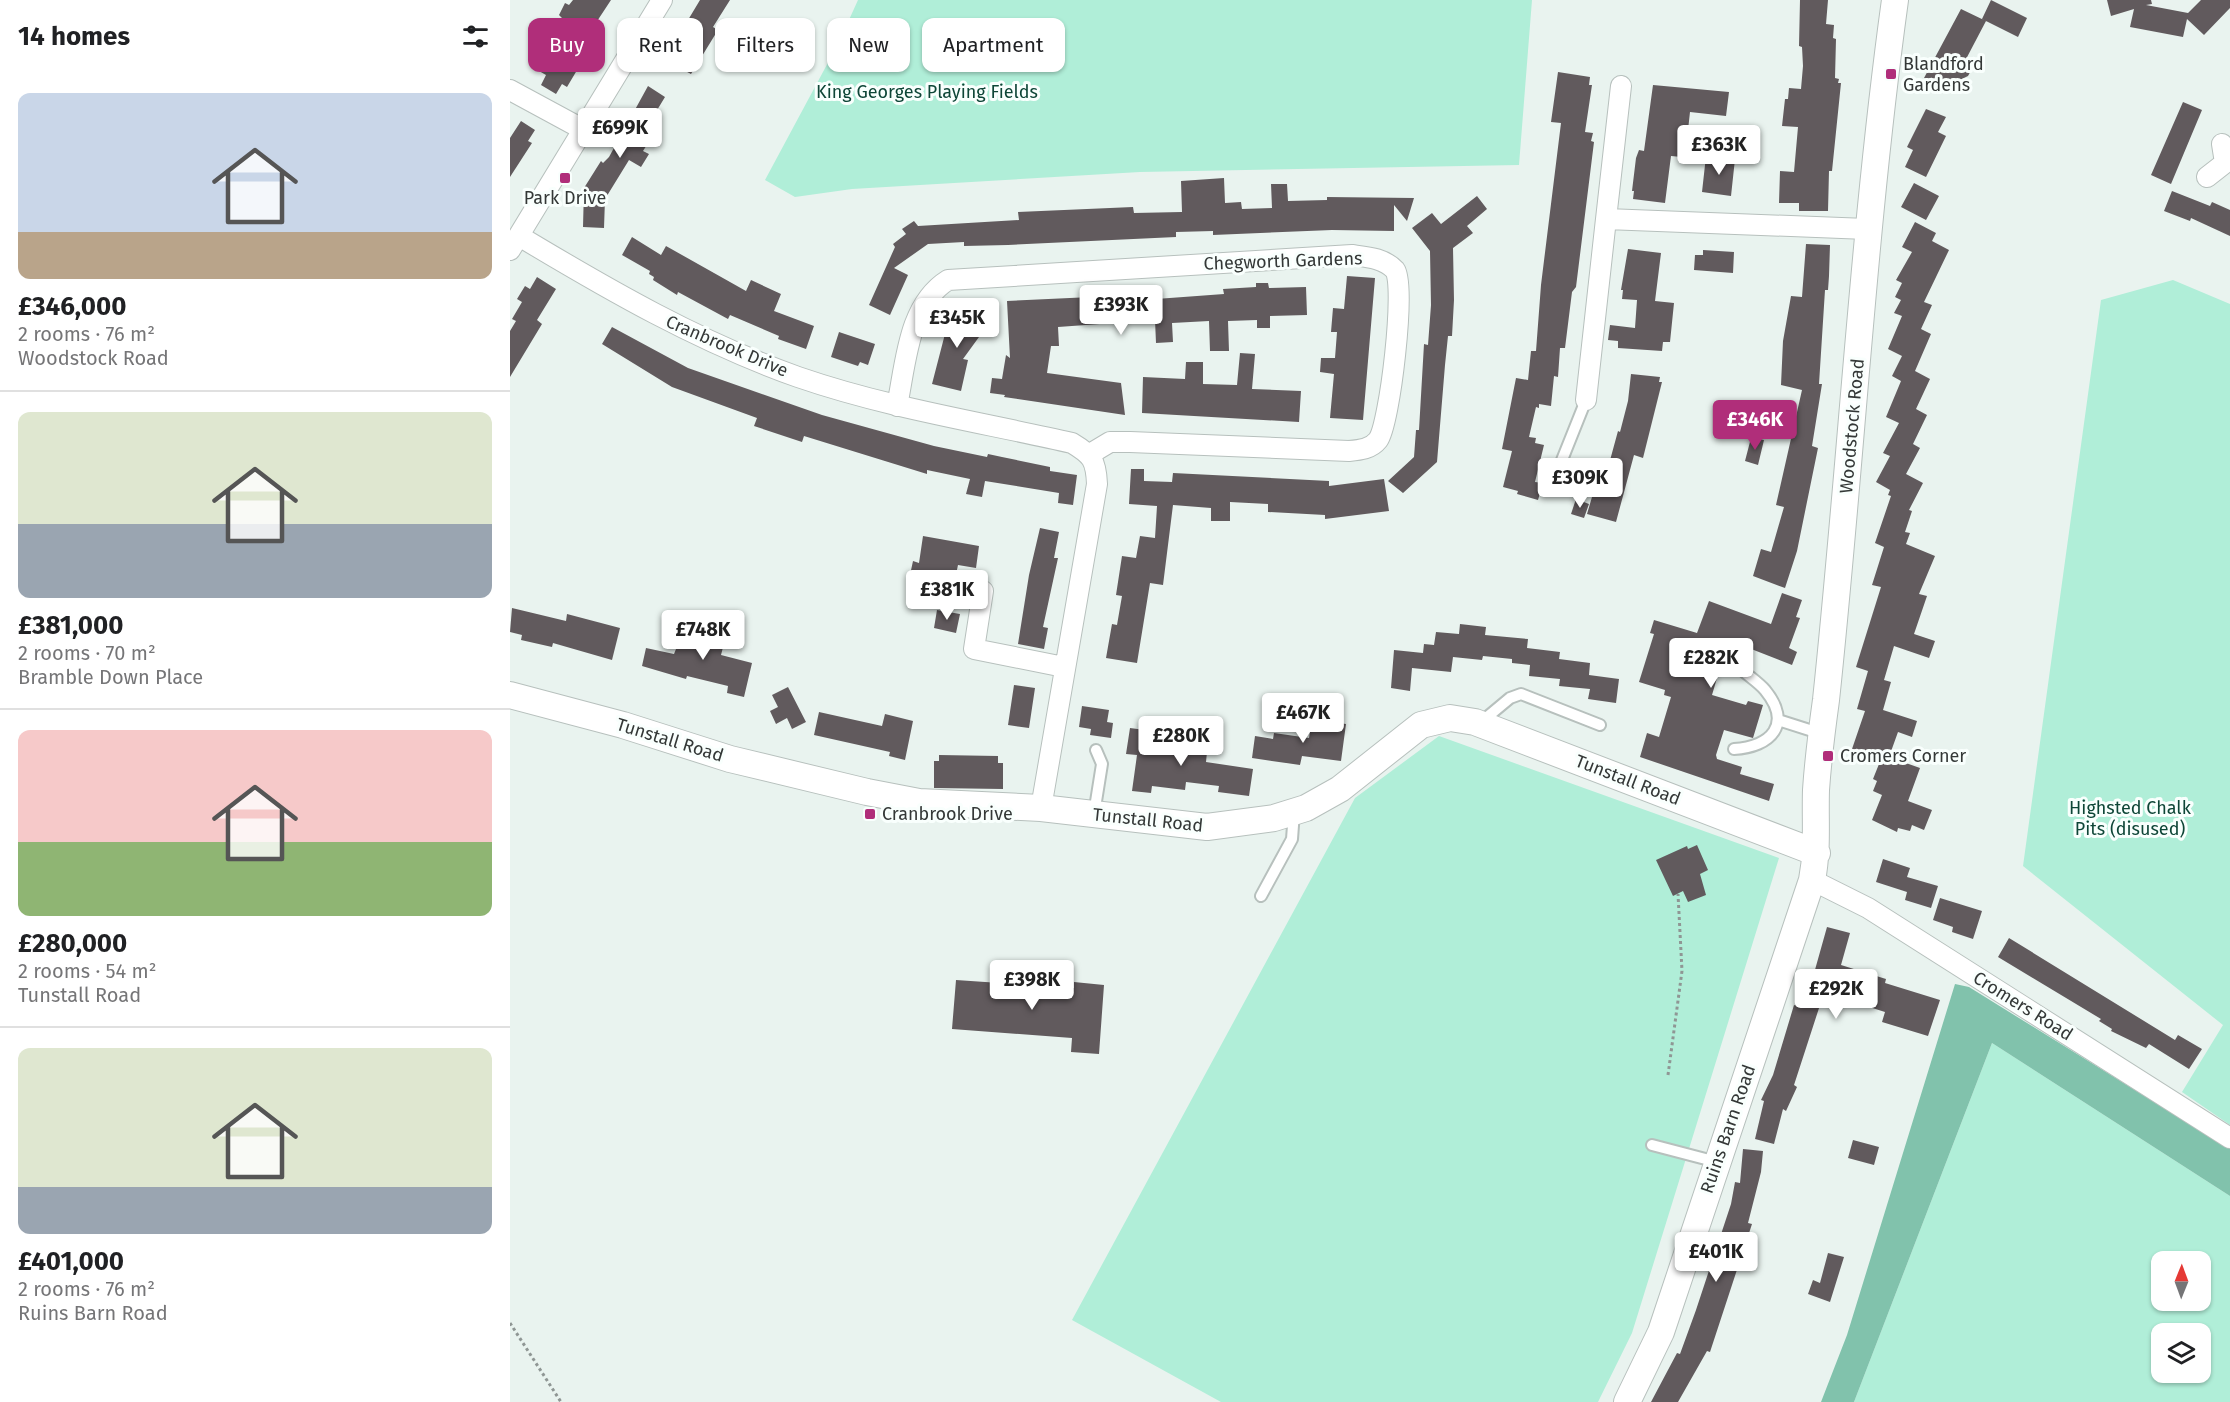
<!DOCTYPE html>
<html lang="en">
<head>
<meta charset="utf-8">
<style>
	:root { --surface:#fff; --page:#f2f2f2; --text:#202124; --muted:#757577; --line:#e0e0e0; --accent:#b02e7a }
	body { margin:0; font-family:"Fira Sans",sans-serif; background:var(--page); color:var(--text); height:100vh; display:flex; flex-direction:column; font-size:22px; white-space:nowrap }
	* { box-sizing:border-box; margin:0 }
	p { font-size:20px; color:var(--muted) }
	.icon { flex:none; width:33px; height:33px; fill:none; stroke:currentColor; stroke-width:2; stroke-linecap:round; stroke-linejoin:round }
	.map { position:relative; flex:1; overflow:hidden }
	.sheet { display:flex; flex-direction:column; background:var(--surface); width:510px }
	.sheet>* { flex:none }
	.top-card { position:absolute; left:18px; top:18px; width:570px; height:54px; display:flex; gap:12px }
	.needle { width:39px; rotate:1deg }
	.buttons { position:absolute; left:1641px; top:1251px; display:grid; gap:12px }
	.buttons a { display:grid; place-items:center; width:60px; height:60px; border-radius:12px; background:var(--surface); box-shadow:0 2px 4px #0004; font-size:30px }
	.price { position:absolute; translate:-50% -51px; padding:0 14px; border-radius:6px; background:#fff; color:#222; font-size:20px; line-height:39px; filter:drop-shadow(0 2px 3px #0008) }
	.price::after { content:''; position:absolute; left:50%; top:36px; width:18px; height:14px; margin-left:-9px; background:inherit; clip-path:polygon(0 0,100% 0,50% 100%) }
	.price.on { background:var(--accent); color:#fff }
	ul { padding:0; list-style:none }
	li { display:grid; align-content:center; gap:12px; height:318px; padding:0 18px }
	li+li { border-top:2px solid var(--line) }
	li span { display:grid; place-items:center; height:186px; border-radius:12px; color:#555 }
	li>.icon { margin-inline-start:auto }
	span .icon { width:108px; height:108px; fill:#fffc; stroke-width:1 }
	li b { font-size:26px }
	h2 { display:flex; justify-content:space-between; align-items:center; height:72px; padding:0 18px; font-size:26px }
	.tag { padding:0 21px; border-radius:12px; background:var(--surface); box-shadow:0 2px 4px #0004; font-size:21px; line-height:54px }
	.tag.on { background:var(--accent); color:#fff }
	main { display:flex; flex:1; min-height:0 }
	.map>svg:first-child { display:block }
	.green { fill:#b0eed8; fill-rule:evenodd }
	.forest { fill:#81c2ac }
	.building { fill:#615a5d }
	.lines { fill:none; stroke-linecap:round; stroke-linejoin:round }
	.service-casing { stroke:#b7c0bd; stroke-width:14 }
	.minor-casing { stroke:#b7c0bd; stroke-width:22 }
	.tertiary-casing { stroke:#b7c0bd; stroke-width:28 }
	.path { stroke:#8f9694; stroke-width:3; stroke-dasharray:3 3; stroke-linecap:butt }
	.service { stroke:#fff; stroke-width:10 }
	.minor { stroke:#fff; stroke-width:20 }
	.tertiary { stroke:#fff; stroke-width:26 }
	.poi-dot { fill:#b02e7a; stroke:#f9fffd; stroke-width:2 }
	.labels { text-anchor:middle; dominant-baseline:central; stroke-width:6; stroke-linejoin:round; paint-order:stroke }
	.poi-label { font-size:18px; fill:#343837; stroke:#f9fffd; text-anchor:start }
	.park-label { font-size:18px; fill:#0e4637; stroke:#f9fffd }
	.street-label { font-size:18px; fill:#343837; stroke:#f9fffd }
</style>
</head>
<body>
<main>
<section class="sheet">
<h2>14 homes<svg class="icon" aria-label="filters" viewBox="0 0 24 24"><path d="M4 7h16M4 17h16"/><circle cx="9" cy="7" r="2"/><circle cx="15" cy="17" r="2"/></svg></h2>
<ul>
<li><span style="background:linear-gradient(#c9d6e8 75%,#b9a48a 0)"><svg class="icon" aria-label="home" viewBox="0 0 24 24"><path d="M3 11l9-7 9 7M6 9v11h12V9"/></svg></span><div><b>£346,000</b><p>2 rooms · 76 m²</p><p>Woodstock Road</p></div></li>
<li><span style="background:linear-gradient(#dfe7d0 60%,#9aa5b1 0)"><svg class="icon" aria-label="home" viewBox="0 0 24 24"><path d="M3 11l9-7 9 7M6 9v11h12V9"/></svg></span><div><b>£381,000</b><p>2 rooms · 70 m²</p><p>Bramble Down Place</p></div></li>
<li><span style="background:linear-gradient(#f6c9c9 60%,#8fb573 0)"><svg class="icon" aria-label="home" viewBox="0 0 24 24"><path d="M3 11l9-7 9 7M6 9v11h12V9"/></svg></span><div><b>£280,000</b><p>2 rooms · 54 m²</p><p>Tunstall Road</p></div></li>
<li><span style="background:linear-gradient(#dfe7d0 75%,#9aa5b1 0)"><svg class="icon" aria-label="home" viewBox="0 0 24 24"><path d="M3 11l9-7 9 7M6 9v11h12V9"/></svg></span><div><b>£401,000</b><p>2 rooms · 76 m²</p><p>Ruins Barn Road</p></div></li>
</ul>
</section>
<div class="map">
<svg width="1720" height="1402" viewBox="0 0 1720 1402">
	<rect width="100%" height="100%" fill="#e9f3ef"/>
	<!-- green -->
	<path class="green" d="M 348,0 L 1022,0 L 1009,165 L 630,172 L 342,189 L 285,197 L 255,180 L 328,44 Z
		M 1663,280 L 1720,304 L 1720,1125 L 1672,1092 L 1713,1025 L 1513,866 L 1591,300 Z
		M 929,736 L 1269,858 L 1122,1333 L 1088,1402 L 711,1402 L 562,1320 L 845,798 Z
		M 1482,1043 L 1720,1196 L 1720,1402 L 1344,1402 ZM 1652,1262 L 1690,1262 L 1690,1300 L 1652,1300 ZM 1652,1334 L 1690,1334 L 1690,1372 L 1652,1372 Z"/>
	<!-- forest -->
	<path class="forest" d="M 1445,984 L 1459,987 L 1720,1149 L 1720,1196 L 1482,1043 L 1344,1402 L 1311,1402 L 1337,1335 Z"/>
	<!-- building -->
	<path class="building" d="M 63,0 L 101,0 L 74,41 L 80,44 L 79,50 L 57,87 L 52,84 L 46,94 L 31,85 L 36,75 L 29,71 L 56,22 L 49,15 L 55,3 L 59,5 Z
		M 190,0 L 220,0 L 203,27 L 208,30 L 181,74 L 154,60 Z
		M 1290,0 L 1318,0 L 1316,24 L 1324,25 L 1323,38 L 1326,39 L 1325,78 L 1329,79 L 1328,83 L 1331,83 L 1322,171 L 1319,171 L 1318,211 L 1289,211 L 1289,203 L 1269,203 L 1270,171 L 1284,172 L 1288,127 L 1272,126 L 1275,99 L 1278,99 L 1279,88 L 1291,89 L 1293,66 L 1292,47 L 1289,46 Z
		M 1481,0 L 1517,18 L 1508,37 L 1472,19 Z
		M 1597,0 L 1641,0 L 1642,4 L 1636,5 L 1678,13 L 1691,0 L 1720,0 L 1720,8 L 1694,35 L 1677,19 L 1673,37 L 1620,27 L 1624,9 L 1601,16 Z
		M 1451,9 L 1476,21 L 1455,61 L 1464,65 L 1458,76 L 1433,88 L 1414,78 Z
		M 1048,72 L 1080,77 L 1079,85 L 1082,85 L 1075,132 L 1083,133 L 1081,141 L 1084,142 L 1066,287 L 1062,292 L 1055,348 L 1050,348 L 1048,377 L 1044,376 L 1041,406 L 1029,404 L 1029,408 L 1026,407 L 1019,437 L 1026,438 L 1025,443 L 1034,445 L 1025,482 L 1033,483 L 1028,500 L 1007,494 L 1008,491 L 993,487 L 1002,451 L 992,449 L 1006,378 L 1018,380 L 1021,351 L 1026,351 L 1031,285 L 1051,123 L 1041,122 Z
		M 1143,85 L 1219,92 L 1216,116 L 1180,112 L 1177,139 L 1195,140 L 1194,159 L 1161,156 L 1155,203 L 1123,199 L 1124,191 L 1122,191 L 1126,158 L 1129,150 L 1134,151 Z
		M 138,86 L 155,97 L 135,130 L 143,135 L 133,151 L 139,154 L 131,167 L 119,160 L 95,199 L 94,228 L 73,227 L 74,188 L 91,161 L 93,163 L 99,157 Z
		M 1673,102 L 1692,110 L 1661,184 L 1641,175 Z
		M 1416,109 L 1436,117 L 1428,132 L 1436,136 L 1416,177 L 1395,167 L 1403,150 L 1397,147 Z
		M 11,121 L 25,130 L 18,141 L 22,143 L 0,177 L 0,138 Z
		M 1196,156 L 1225,159 L 1221,196 L 1192,192 Z
		M 714,178 L 715,203 L 731,202 L 732,209 L 762,208 L 761,184 L 777,184 L 778,201 L 817,200 L 817,197 L 904,198 L 897,221 L 884,205 L 884,231 L 822,230 L 703,235 L 703,231 L 666,232 L 666,237 L 498,245 L 454,246 L 454,242 L 418,244 L 384,268 L 398,275 L 380,315 L 359,305 L 385,247 L 383,244 L 396,234 L 392,229 L 404,221 L 408,226 L 509,220 L 508,212 L 623,207 L 624,213 L 672,212 L 671,181 Z
		M 1404,183 L 1429,196 L 1416,220 L 1391,207 Z
		M 1662,191 L 1700,206 L 1702,202 L 1720,210 L 1720,236 L 1681,218 L 1680,221 L 1654,211 Z
		M 967,196 L 977,209 L 957,226 L 963,233 L 943,248 L 944,300 L 942,336 L 938,336 L 935,365 L 927,462 L 893,493 L 878,481 L 904,457 L 906,430 L 909,430 L 914,344 L 918,345 L 921,305 L 920,251 L 902,228 L 922,213 L 931,224 Z
		M 1405,222 L 1426,233 L 1422,241 L 1439,250 L 1414,302 L 1422,305 L 1411,329 L 1421,334 L 1405,371 L 1420,379 L 1406,409 L 1417,415 L 1403,444 L 1410,448 L 1396,474 L 1413,483 L 1399,510 L 1402,511 L 1395,532 L 1400,533 L 1396,544 L 1425,556 L 1409,594 L 1417,596 L 1404,634 L 1425,641 L 1419,658 L 1384,646 L 1374,680 L 1381,682 L 1373,710 L 1407,721 L 1402,737 L 1388,732 L 1379,757 L 1410,768 L 1398,801 L 1422,810 L 1414,830 L 1402,825 L 1400,831 L 1388,828 L 1387,832 L 1362,820 L 1372,795 L 1363,791 L 1367,781 L 1363,779 L 1371,759 L 1342,749 L 1355,711 L 1347,709 L 1358,671 L 1346,667 L 1371,587 L 1362,585 L 1374,547 L 1365,543 L 1381,496 L 1378,495 L 1380,490 L 1366,482 L 1380,456 L 1373,453 L 1389,423 L 1376,417 L 1391,381 L 1382,376 L 1392,356 L 1378,349 L 1392,316 L 1384,313 L 1391,300 L 1385,297 L 1392,283 L 1386,280 L 1402,252 L 1392,247 Z
		M 122,237 L 151,255 L 156,246 L 236,291 L 241,280 L 271,294 L 264,311 L 304,326 L 296,349 L 268,339 L 269,336 L 220,315 L 218,319 L 168,292 L 167,295 L 143,280 L 144,277 L 139,274 L 140,271 L 112,255 Z
		M 1296,244 L 1320,245 L 1319,276 L 1318,290 L 1315,290 L 1309,384 L 1312,384 L 1302,446 L 1308,448 L 1287,551 L 1275,588 L 1243,576 L 1251,549 L 1261,552 L 1274,507 L 1266,505 L 1292,390 L 1271,385 L 1273,341 L 1281,296 L 1292,297 Z
		M 1118,249 L 1151,253 L 1145,301 L 1164,303 L 1160,342 L 1153,342 L 1152,351 L 1108,348 L 1108,341 L 1098,340 L 1100,325 L 1125,328 L 1127,300 L 1112,299 L 1113,290 L 1111,290 Z
		M 1193,250 L 1224,252 L 1223,273 L 1184,270 L 1185,255 L 1193,255 Z
		M 837,276 L 865,278 L 853,420 L 820,418 L 824,374 L 810,372 L 811,358 L 825,358 L 827,332 L 821,332 L 823,308 L 834,309 Z
		M 27,277 L 46,289 L 27,320 L 32,324 L 0,377 L 0,331 L 6,321 L 2,319 L 12,302 L 7,299 L 15,286 L 20,289 Z
		M 746,283 L 758,283 L 759,288 L 796,287 L 797,315 L 760,316 L 760,328 L 747,328 L 747,320 L 718,321 L 719,351 L 700,351 L 699,321 L 662,323 L 663,342 L 646,343 L 645,320 L 548,327 L 549,346 L 541,346 L 537,373 L 611,383 L 615,415 L 494,397 L 495,395 L 480,393 L 482,378 L 492,379 L 496,355 L 500,358 L 497,301 L 646,294 L 646,299 L 687,296 L 714,294 L 713,289 L 746,287 Z
		M 455,306 L 476,320 L 466,335 L 469,337 L 453,359 L 458,360 L 451,391 L 422,384 L 436,330 Z
		M 102,327 L 178,368 L 312,415 L 424,446 L 477,457 L 478,454 L 492,457 L 540,467 L 540,471 L 567,475 L 563,505 L 548,503 L 549,493 L 475,481 L 472,497 L 456,494 L 460,479 L 417,470 L 417,474 L 294,436 L 292,442 L 244,426 L 247,418 L 162,387 L 92,344 Z
		M 329,332 L 365,344 L 358,365 L 350,362 L 348,366 L 321,357 Z
		M 730,353 L 745,354 L 742,389 L 791,391 L 789,422 L 632,413 L 633,377 L 675,379 L 676,362 L 693,362 L 693,384 L 727,385 Z
		M 1121,374 L 1150,377 L 1149,382 L 1152,382 L 1133,458 L 1124,455 L 1106,522 L 1077,514 L 1092,463 L 1099,464 L 1108,431 L 1110,432 L 1118,401 Z
		M 1241,438 L 1254,440 L 1248,465 L 1235,461 Z
		M 621,469 L 634,469 L 634,481 L 662,482 L 663,473 L 819,481 L 819,486 L 874,479 L 879,511 L 815,519 L 815,515 L 758,512 L 758,504 L 720,502 L 720,521 L 701,521 L 701,508 L 663,505 L 653,585 L 640,583 L 627,663 L 596,658 L 602,624 L 607,625 L 612,596 L 606,595 L 612,556 L 626,558 L 630,536 L 645,538 L 647,506 L 619,504 Z
		M 1066,499 L 1079,504 L 1074,518 L 1061,514 Z
		M 530,528 L 549,532 L 544,558 L 548,558 L 533,627 L 538,628 L 534,649 L 508,644 L 519,575 Z
		M 413,536 L 469,546 L 466,568 L 448,565 L 439,608 L 417,603 L 422,580 L 400,575 L 403,561 L 409,563 Z
		M 1272,593 L 1292,600 L 1286,617 L 1290,618 L 1279,648 L 1287,652 L 1282,665 L 1231,645 L 1225,664 L 1212,661 L 1202,695 L 1236,705 L 1238,701 L 1253,705 L 1243,738 L 1214,730 L 1206,755 L 1207,759 L 1232,767 L 1230,774 L 1264,784 L 1259,801 L 1130,757 L 1137,733 L 1149,737 L 1161,697 L 1154,695 L 1155,690 L 1129,682 L 1144,634 L 1140,633 L 1144,620 L 1187,633 L 1199,601 L 1261,624 Z
		M 2,608 L 56,621 L 57,614 L 110,628 L 102,660 L 43,643 L 42,647 L 11,640 L 12,635 L 0,632 Z
		M 427,610 L 450,614 L 446,633 L 424,628 Z
		M 203,619 L 219,624 L 211,655 L 242,663 L 234,697 L 217,693 L 218,686 L 177,676 L 176,679 L 132,666 L 136,648 L 164,654 L 172,634 L 197,640 Z
		M 950,624 L 976,627 L 975,635 L 1018,639 L 1017,648 L 1050,652 L 1049,659 L 1080,663 L 1079,675 L 1109,679 L 1106,703 L 1078,699 L 1080,689 L 1049,686 L 1050,679 L 1019,676 L 1020,665 L 1002,663 L 1002,659 L 973,656 L 972,660 L 943,657 L 941,672 L 902,668 L 900,691 L 881,688 L 884,650 L 913,653 L 914,644 L 924,645 L 926,632 L 949,634 Z
		M 504,685 L 525,688 L 519,728 L 498,725 Z
		M 278,687 L 296,722 L 282,729 L 277,718 L 266,724 L 260,711 L 268,707 L 262,695 Z
		M 572,706 L 599,710 L 597,722 L 603,723 L 601,738 L 580,735 L 581,729 L 569,727 Z
		M 309,712 L 372,726 L 375,714 L 403,721 L 395,760 L 379,756 L 380,752 L 304,735 Z
		M 802,719 L 836,724 L 831,761 L 792,756 L 790,765 L 742,758 L 745,736 L 763,739 L 764,733 L 799,738 Z
		M 620,728 L 650,732 L 648,746 L 697,752 L 696,762 L 743,769 L 739,796 L 708,792 L 709,786 L 676,782 L 675,790 L 642,786 L 641,793 L 622,791 L 627,755 L 616,754 Z
		M 429,755 L 488,756 L 488,763 L 493,763 L 493,789 L 424,788 L 424,761 L 429,761 Z
		M 1187,845 L 1198,870 L 1190,874 L 1196,895 L 1178,902 L 1173,891 L 1163,896 L 1146,860 L 1177,846 L 1178,849 Z
		M 1373,859 L 1400,868 L 1397,877 L 1428,886 L 1421,908 L 1395,900 L 1397,892 L 1366,882 Z
		M 1430,898 L 1472,911 L 1463,939 L 1442,932 L 1443,927 L 1423,920 Z
		M 1317,927 L 1340,933 L 1331,965 L 1376,979 L 1375,983 L 1430,1000 L 1418,1036 L 1372,1022 L 1375,1012 L 1318,994 L 1313,1006 L 1310,1005 L 1284,1085 L 1287,1087 L 1276,1111 L 1273,1109 L 1264,1144 L 1245,1139 L 1254,1101 L 1251,1100 L 1263,1075 L 1284,1005 L 1290,1007 L 1301,984 Z
		M 1499,938 L 1665,1040 L 1668,1035 L 1692,1049 L 1679,1069 L 1639,1044 L 1636,1048 L 1601,1031 L 1602,1029 L 1589,1021 L 1591,1019 L 1488,957 Z
		M 446,980 L 564,988 L 564,982 L 594,985 L 589,1054 L 561,1052 L 562,1038 L 442,1029 Z
		M 1343,1140 L 1369,1147 L 1364,1165 L 1338,1158 Z
		M 1233,1149 L 1253,1151 L 1251,1172 L 1238,1223 L 1242,1224 L 1200,1352 L 1197,1351 L 1168,1402 L 1141,1402 L 1167,1353 L 1170,1354 L 1186,1310 L 1221,1204 L 1225,1182 L 1230,1183 Z
		M 1318,1253 L 1334,1257 L 1320,1302 L 1298,1294 L 1303,1280 L 1310,1283 Z"/>
	<g class="lines">
		<defs>
			<path id="service" d="M 1036,474 L 1048,470 L 1076,400
				M 1268,720 L 1312,734
				M 970,723 L 1000,698 L 1011,694 L 1090,725
				M 1224,749 C 1261,747 1283,724 1255,690 C 1249,683 1240,677 1233,671
				M 584,814 L 592,764 L 586,750
				M 751,896 L 782,839 L 784,812
				M 1142,1145 L 1207,1162"/>
			<path id="minor" d="M 1111,86 L 1096,219 L 1357,229
				M 0,90 L 74,130
				M 1697,177 L 1715,163 L 1712,144
				M 9,236 C 99,290 189,342 288,377 C 378,408 470,422 562,443 C 582,455 586,460 587,484 L 531,808
				M 0,250 L 152,0
				M 1076,400 L 1096,219
				M 387,406 C 396,363 398,305 438,280 L 842,255 C 857,257 874,258 885,270 C 896,284 880,424 868,440 C 861,449 850,450 839,451 L 620,442 L 600,442 L 580,454
				M 473,591 L 464,649 L 554,667
				M 1302,880 L 1358,908 L 1720,1138"/>
			<path id="tertiary" d="M 0,695 L 113,725 L 220,759 L 357,792 L 409,802 L 531,808 L 697,827 L 764,818 L 796,808 L 830,789 L 911,725 L 940,718 L 965,722 L 1307,853
				M 1117,1402 L 1151,1332 L 1302,880 C 1308,849 1305,821 1306,790 C 1308,760 1312,729 1316,700 C 1341,466 1353,232 1385,0"/>
		</defs>
		<!-- service casing -->
		<use href="#service" class="service-casing"/>
		<!-- minor casing -->
		<use href="#minor" class="minor-casing"/>
		<!-- tertiary casing -->
		<use href="#tertiary" class="tertiary-casing"/>
		<!-- path -->
		<path class="path" d="M 1158,1075 L 1172,971 L 1168,894
			M 0,1323 L 51,1402"/>
		<!-- service -->
		<use href="#service" class="service"/>
		<!-- minor -->
		<use href="#minor" class="minor"/>
		<!-- tertiary -->
		<use href="#tertiary" class="tertiary"/>
	</g>
	<!-- markers -->
	<g class="poi-dot">
		<rect x="1375" y="68" width="12" height="12" rx="3"/>
		<rect x="49" y="172" width="12" height="12" rx="3"/>
		<rect x="1312" y="750" width="12" height="12" rx="3"/>
		<rect x="354" y="808" width="12" height="12" rx="3"/>
	</g>
	<g class="labels">
		<!-- poi labels -->
		<g class="poi-label">
			<text x="1393" y="64">Blandford<tspan x="1393" dy="21">Gardens</tspan></text>
			<text x="55" y="198" text-anchor="middle">Park Drive</text>
			<text x="1330" y="756">Cromers Corner</text>
			<text x="372" y="814">Cranbrook Drive</text>
		</g>
		<!-- park labels -->
		<g class="park-label">
			<text x="417" y="92">King Georges Playing Fields</text>
			<text x="1620" y="808">Highsted Chalk<tspan x="1620" dy="21">Pits (disused)</tspan></text>
		</g>
		<!-- street labels -->
		<g class="street-label">
			<text transform="translate(773 261) rotate(-2)">Chegworth Gardens</text>
			<text transform="translate(217 346) rotate(23)">Cranbrook Drive</text>
			<text transform="translate(1342 426) rotate(-85)">Woodstock Road</text>
			<text transform="translate(160 740) rotate(17)">Tunstall Road</text>
			<text transform="translate(1118 780) rotate(21)">Tunstall Road</text>
			<text transform="translate(638 820) rotate(6)">Tunstall Road</text>
			<text transform="translate(1513 1006) rotate(32)">Cromers Road</text>
			<text transform="translate(1218 1129) rotate(-71)">Ruins Barn Road</text>
		</g>
	</g>
</svg>
<div class="buttons">
<a><svg class="needle" viewBox="-14 -14 28 28"><path d="M0-13l5 13h-10z" fill="#e53935"/><path d="M0 13l5-13h-10z" fill="#757577"/></svg></a>
<a><svg class="icon" aria-label="layers" viewBox="0 0 24 24"><path d="M12 4l9 5-9 5-9-5zM3 14l9 5 9-5"/></svg></a>
</div>
<b class="price" style="left:110px;top:159px">£699K</b>
<b class="price" style="left:1209px;top:176px">£363K</b>
<b class="price" style="left:611px;top:336px">£393K</b>
<b class="price" style="left:447px;top:349px">£345K</b>
<b class="price on" style="left:1245px;top:451px">£346K</b>
<b class="price" style="left:1070px;top:509px">£309K</b>
<b class="price" style="left:437px;top:621px">£381K</b>
<b class="price" style="left:193px;top:661px">£748K</b>
<b class="price" style="left:1201px;top:689px">£282K</b>
<b class="price" style="left:793px;top:744px">£467K</b>
<b class="price" style="left:671px;top:767px">£280K</b>
<b class="price" style="left:522px;top:1011px">£398K</b>
<b class="price" style="left:1326px;top:1020px">£292K</b>
<b class="price" style="left:1206px;top:1283px">£401K</b>
<div class="top-card">
<a class="tag on">Buy</a>
<a class="tag">Rent</a>
<a class="tag">Filters</a>
<a class="tag">New</a>
<a class="tag">Apartment</a>
</div>
</div>
</main>
</body>
</html>
